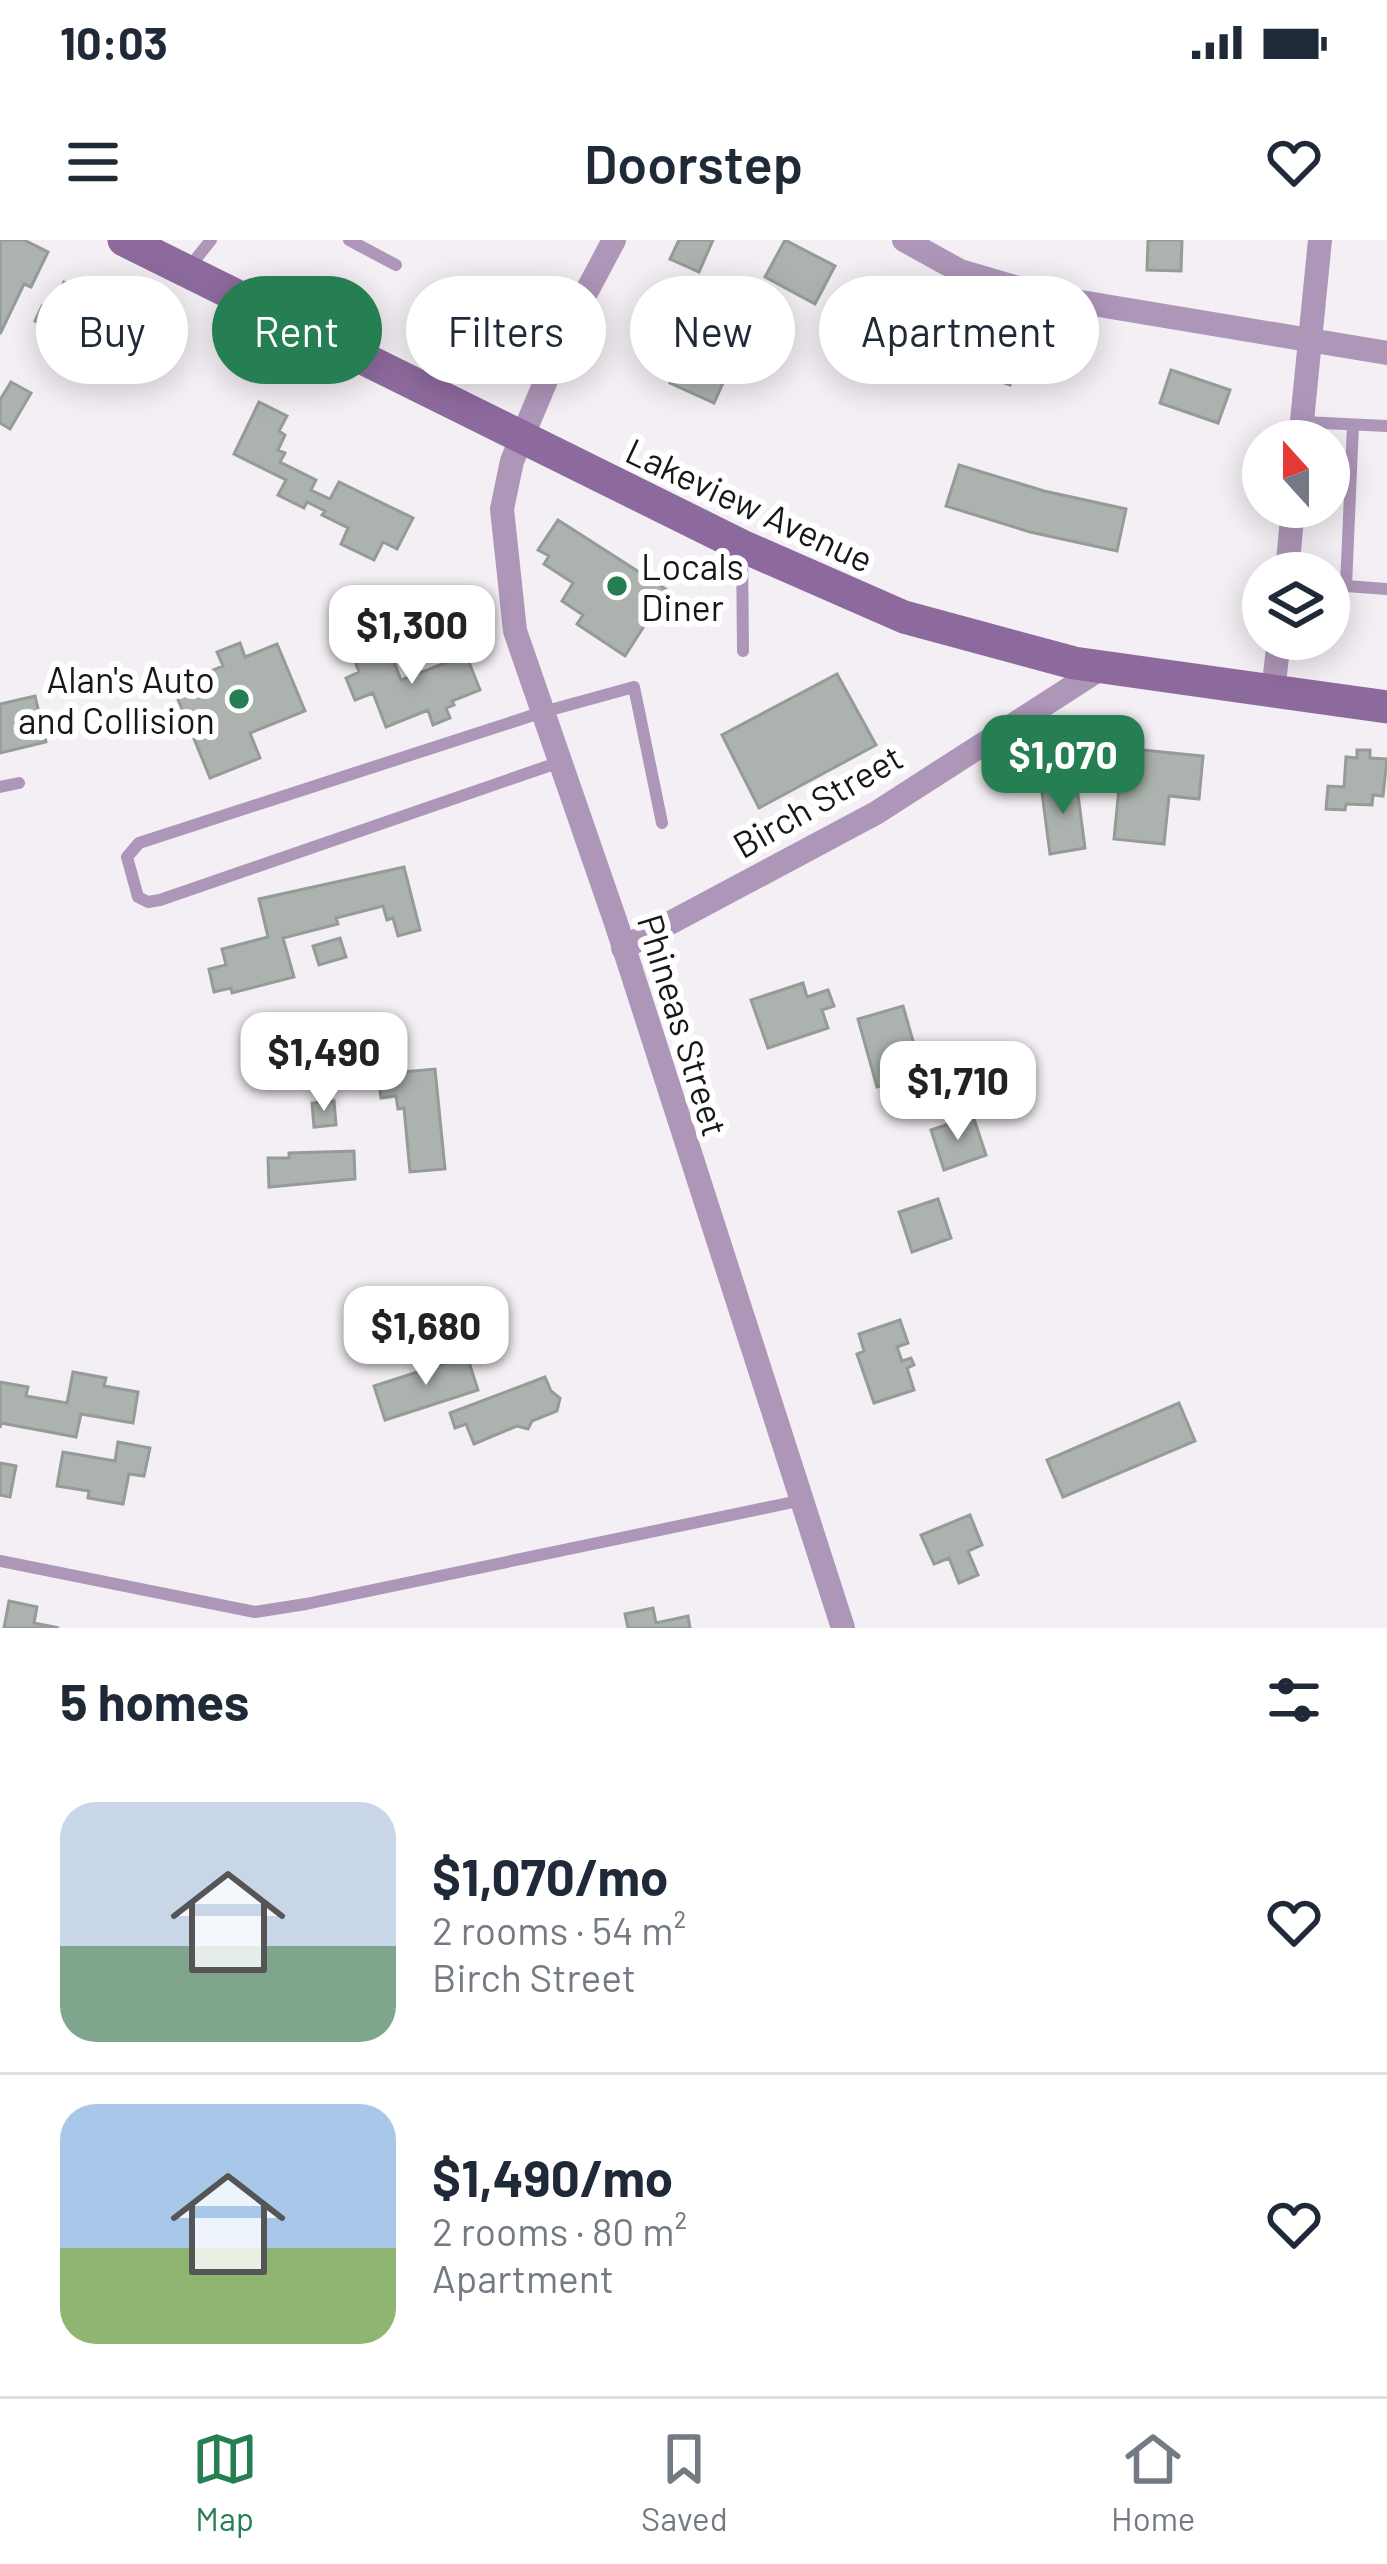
<!DOCTYPE html>
<html lang="en">
<head>
<meta charset="utf-8">
<style>
	:root { --surface:#fff; --page:#f6f6f7; --text:#1f2937; --muted:#747a83; --line:#e0e1e3; --accent:#267e53 }
	body { margin:0; font-family:Barlow,sans-serif; background:var(--page); color:var(--text); height:100vh; display:flex; flex-direction:column; font-size:45px; white-space:nowrap }
	* { box-sizing:border-box; margin:0 }
	p { font-size:39px; color:var(--muted) }
	.icon { flex:none; width:66px; height:66px; fill:none; stroke:currentColor; stroke-width:2; stroke-linecap:round; stroke-linejoin:round }
	.map { position:relative; height:1388px; overflow:hidden }
	.panel { display:flex; flex-direction:column; background:var(--surface); flex:1 }
	.panel>* { flex:none }
	.guide { position:absolute; left:36px; top:36px; width:1317px; height:108px; display:flex; gap:24px }
	.needle { width:78px; rotate:339deg }
	.controls { position:absolute; left:1242px; top:180px; display:grid; gap:24px }
	.controls a { display:grid; place-items:center; width:108px; height:108px; border-radius:50%; background:var(--surface); box-shadow:0 6px 30px #0003; font-size:60px }
	.price { position:absolute; translate:-50% -102px; padding:0 27px; border-radius:24px; background:#fff; color:#222; font-size:39px; line-height:78px; filter:drop-shadow(0 3px 6px #0008) }
	.price::after { content:''; position:absolute; left:50%; top:72px; width:36px; height:27px; margin-left:-18px; background:inherit; clip-path:polygon(0 0,100% 0,50% 100%) }
	.price.active { background:var(--accent); color:#fff }
	ul { padding:0; list-style:none }
	li { display:flex; align-items:center; gap:36px; height:300px; padding:0 60px }
	li+li { border-top:3px solid var(--line) }
	li span { display:grid; place-items:center; flex:none; width:336px; height:240px; border-radius:36px; color:#555 }
	li>.icon { margin-inline-start:auto }
	span .icon { width:144px; height:144px; fill:#fffc; stroke-width:1 }
	li b { font-size:51px }
	h2 { display:flex; justify-content:space-between; align-items:center; height:144px; padding:0 60px; font-size:51px }
	.tag { padding:0 42px; border-radius:54px; background:var(--surface); box-shadow:0 6px 30px #0003; font-size:42px; line-height:108px }
	.tag.active { background:var(--accent); color:#fff }
	.status { display:flex; justify-content:space-between; align-items:center; height:84px; padding:0 60px; background:var(--surface); direction:ltr }
	.status svg { height:33px; fill:currentColor }
	header { display:flex; justify-content:space-between; align-items:center; height:156px; padding:0 60px; background:var(--surface); font-size:54px; font-weight:600 }
	.dock { display:flex; justify-content:space-around; align-items:center; height:168px; border-top:3px solid var(--line); background:var(--surface); font-size:33px; color:var(--muted) }
	.dock a { display:grid; justify-items:center; gap:6px }
	.dock .active { color:var(--accent) }
	.map>svg:first-child { display:block }
	.building { fill:#acb2ae; stroke:#959b97; stroke-width:3 }
	.lines { fill:none; stroke-linecap:round; stroke-linejoin:round }
	.service { stroke:#ae96b9; stroke-width:12 }
	.minor { stroke:#ae96b9; stroke-width:24 }
	.secondary { stroke:#8d6a9d; stroke-width:33 }
	.poi-dot { fill:#267e53; stroke:#fff; stroke-width:4.5 }
	.labels { text-anchor:middle; dominant-baseline:central; stroke-width:12; stroke-linejoin:round; paint-order:stroke }
	.street-label { font-size:36px; fill:#171618; stroke:#fff }
	.poi-label { font-size:36px; fill:#171618; stroke:#fff; text-anchor:start }
</style>
</head>
<body>
<div class="status"><b>10:03</b><svg viewBox="0 0 49 12"><path d="M0 12V9h3v3zM5 12V6h3v6zM10 12V3h3v9zM15 12V0h3v12zM26 1h20v11H26zM47 4h2v5h-2z"/></svg></div>
<header><svg class="icon" aria-label="menu" viewBox="0 0 24 24"><path d="M4 6h16M4 12h16M4 18h16"/></svg>Doorstep<svg class="icon" aria-label="heart" viewBox="0 0 24 24"><path d="M12 20l-8-8c-3-5 5-10 8-4 3-6 11-1 8 4z"/></svg></header>
<div class="map">
<svg width="1387" height="1388" viewBox="0 0 1387 1388">
	<rect width="100%" height="100%" fill="#f3eff4"/>
	<!-- building -->
	<path class="building" d="M 0,0 L 24,0 L 48,12 L 31,47 L 24,44 L 0,94 Z
		M 679,0 L 713,0 L 699,32 L 670,19 Z
		M 785,0 L 835,26 L 815,64 L 765,37 Z
		M 1148,0 L 1182,0 L 1181,31 L 1147,30 Z
		M 64,42 L 109,63 L 102,78 L 92,73 L 86,85 L 98,91 L 92,103 L 79,97 L 77,101 L 35,81 L 42,66 L 50,70 Z
		M 668,78 L 738,110 L 736,116 L 745,120 L 737,136 L 728,132 L 714,163 L 670,143 L 674,134 L 648,122 Z
		M 968,91 L 1022,110 L 1010,145 L 956,125 L 958,121 L 941,115 L 948,96 L 964,102 Z
		M 112,94 L 124,100 L 111,126 L 99,119 Z
		M 1171,130 L 1230,150 L 1218,183 L 1160,163 Z
		M 11,142 L 31,153 L 10,189 L 0,183 L 0,160 Z
		M 259,162 L 287,176 L 279,191 L 285,195 L 278,210 L 285,213 L 280,222 L 316,240 L 311,250 L 330,259 L 339,242 L 413,278 L 397,309 L 383,302 L 374,320 L 341,304 L 348,288 L 322,275 L 325,271 L 307,262 L 304,268 L 278,255 L 286,240 L 234,214 Z
		M 959,225 L 1044,251 L 1126,269 L 1117,311 L 1030,292 L 946,266 Z
		M 558,280 L 667,350 L 625,416 L 577,384 L 583,375 L 562,361 L 573,343 L 544,324 L 549,316 L 538,310 Z
		M 240,403 L 245,417 L 277,404 L 305,471 L 250,493 L 260,518 L 210,538 L 173,447 L 223,426 L 217,412 Z
		M 388,406 L 401,440 L 466,415 L 480,450 L 452,461 L 454,465 L 446,468 L 450,478 L 433,485 L 428,470 L 386,487 L 373,453 L 355,460 L 346,438 L 359,432 L 354,419 Z
		M 837,434 L 876,505 L 759,568 L 722,495 Z
		M 35,456 L 46,502 L 0,513 L 0,464 Z
		M 1123,508 L 1203,516 L 1199,559 L 1169,556 L 1164,604 L 1114,599 Z
		M 1357,510 L 1370,510 L 1370,518 L 1387,519 L 1383,556 L 1373,555 L 1372,565 L 1346,564 L 1345,570 L 1326,569 L 1328,546 L 1344,547 L 1346,517 L 1357,518 Z
		M 1076,540 L 1085,608 L 1050,614 L 1041,545 Z
		M 404,627 L 420,690 L 398,696 L 393,678 L 387,680 L 383,666 L 336,678 L 338,684 L 283,698 L 294,737 L 232,753 L 231,748 L 214,752 L 209,729 L 226,725 L 222,709 L 268,697 L 259,659 Z
		M 340,698 L 346,717 L 319,725 L 313,706 Z
		M 803,743 L 807,757 L 828,750 L 834,766 L 822,770 L 828,788 L 768,808 L 751,760 Z
		M 903,766 L 917,815 L 942,808 L 948,827 L 877,847 L 858,779 Z
		M 435,829 L 445,929 L 410,932 L 404,868 L 398,869 L 396,856 L 381,858 L 378,834 Z
		M 334,861 L 336,885 L 314,887 L 312,863 Z
		M 973,876 L 986,915 L 944,930 L 931,890 Z
		M 354,911 L 355,939 L 269,947 L 268,918 L 289,918 L 289,913 Z
		M 938,959 L 951,998 L 912,1012 L 899,972 Z
		M 900,1080 L 908,1103 L 897,1107 L 902,1121 L 911,1118 L 914,1125 L 907,1128 L 914,1150 L 874,1163 L 857,1114 L 864,1111 L 859,1094 Z
		M 467,1116 L 478,1150 L 385,1180 L 374,1146 Z
		M 73,1132 L 106,1138 L 104,1146 L 138,1152 L 133,1183 L 81,1174 L 76,1197 L 1,1183 L 0,1188 L 0,1142 L 28,1147 L 26,1156 L 67,1163 Z
		M 545,1137 L 551,1151 L 560,1158 L 557,1171 L 532,1181 L 528,1189 L 517,1186 L 474,1204 L 466,1184 L 455,1188 L 450,1173 Z
		M 1179,1163 L 1195,1201 L 1063,1257 L 1047,1220 Z
		M 118,1202 L 150,1208 L 144,1236 L 129,1234 L 123,1264 L 88,1258 L 89,1251 L 57,1246 L 63,1212 L 115,1221 Z
		M 0,1223 L 16,1226 L 10,1257 L 0,1255 Z
		M 970,1275 L 982,1305 L 968,1311 L 978,1335 L 959,1343 L 949,1318 L 934,1324 L 921,1295 Z
		M 9,1361 L 37,1367 L 34,1383 L 59,1388 L 4,1388 Z
		M 653,1368 L 656,1383 L 688,1376 L 690,1388 L 628,1388 L 625,1374 Z"/>
	<g class="lines">
		<!-- service -->
		<path class="service" d="M 349,0 L 396,25
			M 187,30 L 211,0
			M 1303,182 L 1387,186
			M 1353,185 L 1346,346 L 1387,349
			M 742,307 L 743,411
			M 560,522 L 160,660 L 148,662 L 138,657 L 127,617 L 139,603 L 543,472 L 634,447 L 662,583
			M 0,547 L 19,543
			M 0,1321 L 255,1372 L 306,1364 L 803,1260"/>
		<!-- minor -->
		<path class="minor" d="M 614,0 L 571,81 L 512,221 L 502,269 L 515,391 L 616,683 L 843,1388
			M 904,0 L 960,31 L 1045,56 L 1387,113
			M 1300,201 L 1320,0
			M 1287,333 L 1293,267
			M 1273,452 L 1279,399
			M 623,708 L 876,573 L 1103,427"/>
		<!-- secondary -->
		<path class="secondary" d="M 124,0 L 742,306 L 904,377 L 1074,423 L 1387,467"/>
	</g>
	<!-- markers -->
	<g class="poi-dot">
		<circle cx="617" cy="346" r="12"/>
		<circle cx="239" cy="459" r="12"/>
	</g>
	<g class="labels">
		<!-- street labels -->
		<g class="street-label">
			<text transform="translate(750 264) rotate(25)">Lakeview Avenue</text>
			<text transform="translate(817 560) rotate(-30)">Birch Street</text>
			<text transform="translate(684 785) rotate(73)">Phineas Street</text>
		</g>
		<!-- poi labels -->
		<g class="poi-label">
			<text x="641" y="325">Locals<tspan x="641" dy="41">Diner</tspan></text>
			<text x="215" y="438" text-anchor="end">Alan's Auto<tspan x="215" dy="41">and Collision</tspan></text>
		</g>
	</g>
</svg>
<div class="controls">
<a><svg class="needle" viewBox="-14 -14 28 28"><path d="M0-13l5 13h-10z" fill="#e53935"/><path d="M0 13l5-13h-10z" fill="#747a83"/></svg></a>
<a><svg class="icon" aria-label="layers" viewBox="0 0 24 24"><path d="M12 4l9 5-9 5-9-5zM3 14l9 5 9-5"/></svg></a>
</div>
<b class="price" style="left:412px;top:447px">$1,300</b>
<b class="price active" style="left:1063px;top:577px">$1,070</b>
<b class="price" style="left:324px;top:874px">$1,490</b>
<b class="price" style="left:958px;top:903px">$1,710</b>
<b class="price" style="left:426px;top:1148px">$1,680</b>
<div class="guide">
<a class="tag">Buy</a>
<a class="tag active">Rent</a>
<a class="tag">Filters</a>
<a class="tag">New</a>
<a class="tag">Apartment</a>
</div>
</div>
<section class="panel">
<h2>5 homes<svg class="icon" aria-label="filters" viewBox="0 0 24 24"><path d="M4 7h16M4 17h16"/><circle cx="9" cy="7" r="2"/><circle cx="15" cy="17" r="2"/></svg></h2>
<ul>
<li><span style="background:linear-gradient(#c9d6e8 60%,#7fa58c 0)"><svg class="icon" aria-label="home" viewBox="0 0 24 24"><path d="M3 11l9-7 9 7M6 9v11h12V9"/></svg></span><div><b>$1,070/mo</b><p>2 rooms · 54 m²</p><p>Birch Street</p></div><svg class="icon" aria-label="heart" viewBox="0 0 24 24"><path d="M12 20l-8-8c-3-5 5-10 8-4 3-6 11-1 8 4z"/></svg></li>
<li><span style="background:linear-gradient(#a9c7e8 60%,#8fb573 0)"><svg class="icon" aria-label="home" viewBox="0 0 24 24"><path d="M3 11l9-7 9 7M6 9v11h12V9"/></svg></span><div><b>$1,490/mo</b><p>2 rooms · 80 m²</p><p>Apartment</p></div><svg class="icon" aria-label="heart" viewBox="0 0 24 24"><path d="M12 20l-8-8c-3-5 5-10 8-4 3-6 11-1 8 4z"/></svg></li>
</ul>
</section>
<nav class="dock">
<a class="active"><svg class="icon" aria-label="map" viewBox="0 0 24 24"><path d="M3 6l6-2 6 2 6-2v14l-6 2-6-2-6 2zM9 4v14M15 6v14"/></svg>Map</a>
<a><svg class="icon" aria-label="saved" viewBox="0 0 24 24"><path d="M7 4h10v16l-5-4-5 4z"/></svg>Saved</a>
<a><svg class="icon" aria-label="home" viewBox="0 0 24 24"><path d="M3 11l9-7 9 7M6 9v11h12V9"/></svg>Home</a>
</nav>
</body>
</html>
